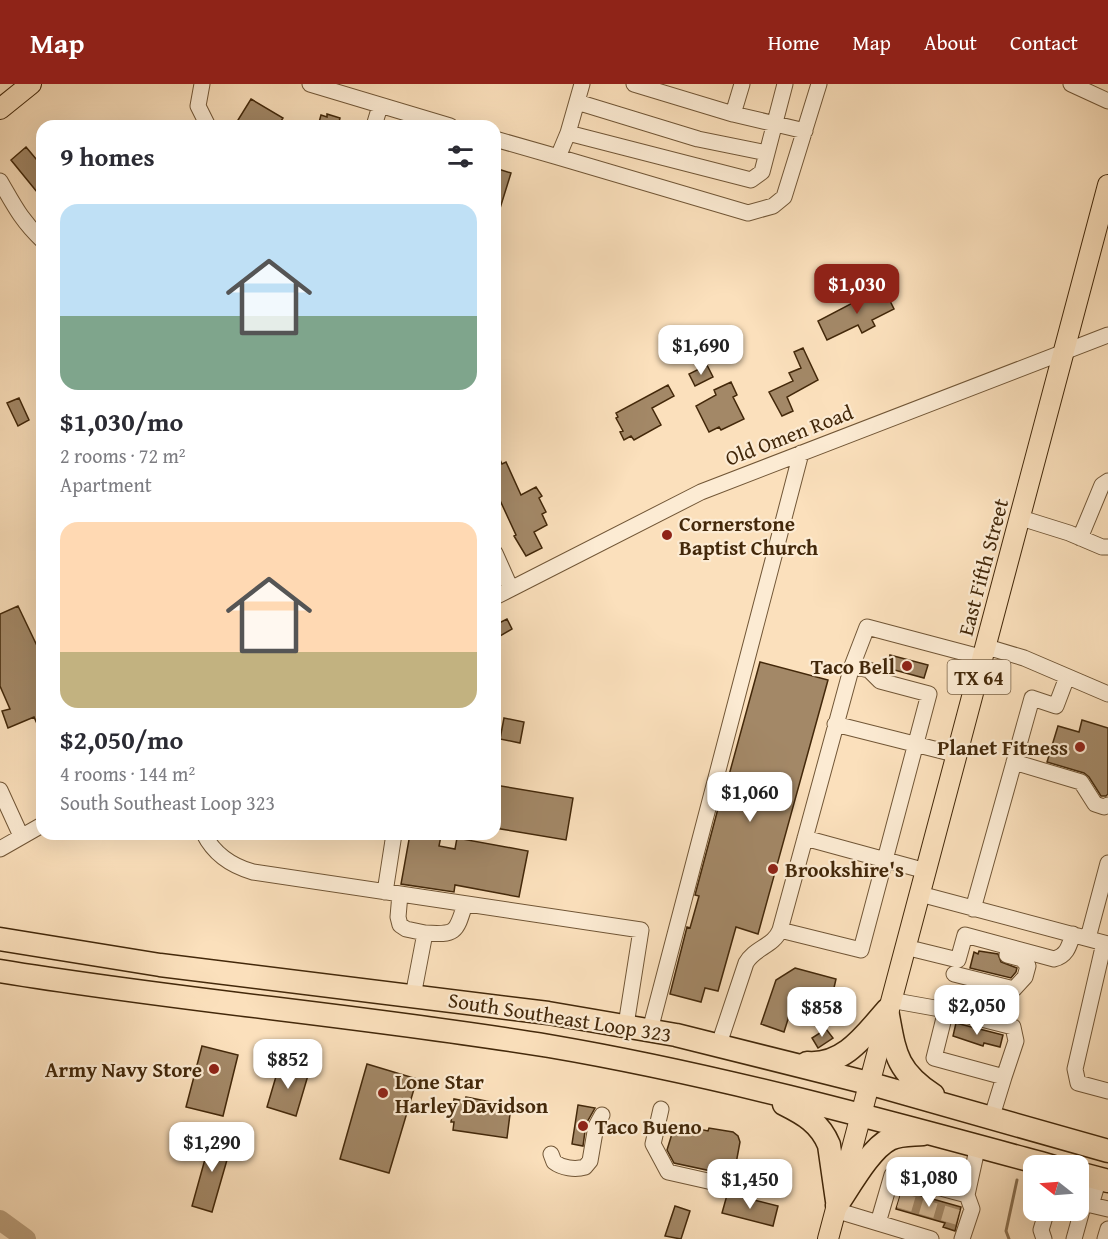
<!DOCTYPE html>
<html lang="en">
<head>
<meta charset="utf-8">
<style>
	:root { --surface:#fff; --page:#f7f7f7; --text:#2b2b33; --muted:#7c7c81; --accent:#8f2418 }
	body { margin:0; font-family:"Gentium Book Plus",serif; background:var(--page); color:var(--text); height:100vh; display:flex; flex-direction:column; font-size:22px; white-space:nowrap }
	* { box-sizing:border-box; margin:0 }
	p { font-size:20px; color:var(--muted) }
	.icon { flex:none; width:33px; height:33px; fill:none; stroke:currentColor; stroke-width:2; stroke-linecap:round; stroke-linejoin:round }
	.map { position:relative; flex:1; overflow:hidden }
	.side { position:absolute; left:36px; top:36px; width:465px; height:720px; display:flex; flex-direction:column; background:var(--surface); border-radius:18px; box-shadow:0 6px 24px #0002 }
	.side>* { flex:none }
	.needle { width:39px; rotate:287deg }
	.fabs { position:absolute; left:1023px; top:1071px; display:grid; gap:12px }
	.fabs a { display:grid; place-items:center; width:66px; height:66px; border-radius:12px; background:var(--surface); box-shadow:0 6px 24px #0002; font-size:30px }
	.price { position:absolute; translate:-50% -51px; padding:0 14px; border-radius:12px; background:#fff; color:#222; font-size:20px; line-height:39px; filter:drop-shadow(0 2px 3px #0008) }
	.price::after { content:''; position:absolute; left:50%; top:36px; width:18px; height:14px; margin-left:-9px; background:inherit; clip-path:polygon(0 0,100% 0,50% 100%) }
	.price.active { background:var(--accent); color:#fff }
	ul { padding:0; list-style:none }
	li { display:grid; align-content:center; gap:12px; height:318px; padding:0 24px }
	li span { display:grid; place-items:center; height:186px; border-radius:18px; color:#555 }
	li>.icon { margin-inline-start:auto }
	span .icon { width:108px; height:108px; fill:#fffc; stroke-width:1 }
	li b { font-size:26px }
	h2 { display:flex; justify-content:space-between; align-items:center; height:72px; padding:0 24px; font-size:26px }
	header { display:flex; align-items:center; gap:36px; box-sizing:border-box; height:84px; padding:0 30px; background:var(--accent); color:#fff }
	header strong { font-size:28px }
	nav { display:flex; gap:33px; margin-inline-start:auto; font-size:21px }
	.map>svg:first-child { display:block }
	.lines { fill:none; stroke-linecap:round; stroke-linejoin:round }
	.stream { stroke:#8c7150; stroke-width:3 }
	.river { stroke:#bca17f; stroke-width:20 }
	.building { fill:#a38867; stroke:#43280a; stroke-width:1.5 }
	.minor-tunnel { stroke:#d6bb98; stroke-width:15; stroke-dasharray:15 8; stroke-linecap:butt }
	.minor-casing { stroke:#715636; stroke-width:17 }
	.major-casing { stroke:#43280a; stroke-width:22 }
	.highway-casing { stroke:#43280a; stroke-width:25 }
	.minor { stroke:#fcebd3; stroke-width:15 }
	.major { stroke:#fbe0bc; stroke-width:20 }
	.highway { stroke:#fbe0bc; stroke-width:22 }
	.poi-dot { fill:#8f2418; stroke:#fcebd3; stroke-width:2 }
	.labels { text-anchor:middle; dominant-baseline:central; stroke-width:4.5; stroke-linejoin:round; paint-order:stroke }
	.shield { fill:#fcebd3; stroke:#7a6246; stroke-width:1.5 }
	.shield-label { font-size:20px; font-weight:bold; fill:#43280a }
	.street-label { font-size:21px; fill:#43280a; stroke:#fcebd3 }
	.poi-label { font-size:21px; font-weight:bold; fill:#43280a; stroke:#fcebd3; text-anchor:start }
</style>
</head>
<body>
<header>
<strong>Map</strong>
<nav><a>Home</a><a>Map</a><a>About</a><a>Contact</a></nav>
</header>
<div class="map">
<svg width="1108" height="1155" viewBox="0 0 1108 1155">
	<rect width="100%" height="100%" fill="#fbe0bc"/>
	<filter id="stains"><feTurbulence type="fractalNoise" baseFrequency=".00333" numOctaves="4"/><feColorMatrix values="0 0 0 0 .2 0 0 0 0 .09 0 0 0 0 .02 0 0 0 .5 -.17"/></filter>
	<radialGradient id="worn" r=".72"><stop offset=".6" stop-color="#630" stop-opacity="0"/><stop offset="1" stop-color="#630" stop-opacity=".3"/></radialGradient>
	<g class="lines">
		<!-- stream -->
		<path class="stream" d="M 1009,1155 L 1006,1147 L 1017,1096"/>
		<!-- river -->
		<path class="river" d="M 0,1136 L 26,1155"/>
	</g>
	<!-- building -->
	<path class="building" d="M 251,15 L 283,34 L 278,42 L 248,42 L 238,36 Z
		M 327,30 L 340,34 L 338,42 L 318,42 L 321,31 L 327,33 Z
		M 26,63 L 42,82 L 42,104 L 37,108 L 11,76 Z
		M 495,84 L 511,89 L 497,134 L 495,134 Z
		M 883,203 L 894,225 L 872,236 L 875,242 L 862,249 L 858,241 L 827,256 L 818,237 Z
		M 803,264 L 818,296 L 787,313 L 793,327 L 782,332 L 769,308 L 793,297 L 789,289 L 801,284 L 794,268 Z
		M 707,281 L 713,293 L 695,302 L 689,290 Z
		M 731,298 L 737,311 L 733,313 L 744,335 L 721,346 L 719,343 L 709,348 L 696,322 L 716,311 L 714,306 Z
		M 668,301 L 674,312 L 652,324 L 661,341 L 634,356 L 631,352 L 624,356 L 620,348 L 623,347 L 616,334 L 618,333 L 616,329 Z
		M 19,314 L 29,336 L 18,342 L 7,319 Z
		M 495,365 L 502,380 L 506,378 L 521,411 L 536,403 L 542,412 L 539,414 L 546,428 L 542,430 L 547,441 L 534,448 L 542,464 L 526,472 L 514,452 L 516,451 L 498,412 L 495,414 Z
		M 18,522 L 40,568 L 42,567 L 42,651 L 34,633 L 8,644 L 2,627 L 10,625 L 0,602 L 0,530 Z
		M 507,535 L 512,545 L 495,555 L 495,541 Z
		M 890,571 L 928,581 L 924,594 L 887,584 Z
		M 760,578 L 828,596 L 758,850 L 736,843 L 718,907 L 705,904 L 701,918 L 670,910 L 687,843 L 690,844 L 699,812 L 695,811 L 724,702 L 726,702 Z
		M 504,634 L 524,638 L 520,659 L 500,655 Z
		M 1082,636 L 1108,644 L 1108,710 L 1106,712 L 1101,712 L 1089,693 L 1084,689 L 1047,678 L 1058,642 L 1079,648 Z
		M 495,701 L 573,714 L 566,756 L 495,744 Z
		M 410,750 L 441,752 L 439,762 L 455,765 L 457,754 L 528,767 L 519,813 L 455,801 L 454,808 L 401,800 Z
		M 979,867 L 998,870 L 1001,878 L 1017,884 L 1016,888 L 1011,894 L 970,884 L 974,868 L 978,870 Z
		M 795,884 L 836,895 L 831,917 L 804,911 L 803,915 L 795,913 L 784,948 L 761,940 L 776,896 Z
		M 956,939 L 1003,951 L 1000,963 L 984,959 L 983,962 L 953,952 Z
		M 826,945 L 833,954 L 818,964 L 812,954 Z
		M 202,962 L 238,971 L 223,1032 L 186,1023 Z
		M 280,979 L 309,988 L 296,1032 L 267,1023 Z
		M 367,980 L 417,995 L 389,1089 L 340,1075 Z
		M 466,1013 L 511,1022 L 507,1054 L 453,1046 L 454,1038 L 451,1038 L 454,1015 L 465,1017 Z
		M 578,1021 L 595,1024 L 586,1040 L 583,1062 L 572,1060 Z
		M 675,1040 L 708,1047 L 709,1044 L 733,1048 L 738,1052 L 740,1058 L 735,1085 L 731,1084 L 730,1091 L 674,1079 L 667,1066 Z
		M 212,1050 L 233,1055 L 212,1128 L 192,1122 Z
		M 906,1105 L 911,1104 L 916,1107 L 915,1110 L 961,1123 L 955,1147 L 943,1143 L 945,1139 L 896,1125 L 902,1106 L 905,1107 Z
		M 727,1111 L 734,1111 L 778,1122 L 773,1142 L 722,1129 Z
		M 675,1122 L 690,1127 L 681,1155 L 665,1152 Z"/>
	<g class="lines">
		<!-- minor-tunnel -->
		<path class="minor-tunnel" d="M 899,1116 L 960,1134"/>
		<defs>
			<path id="minor" d="M 202,0 L 198,22 L 208,42
				M 310,0 L 450,42
				M 582,0 L 568,49 L 558,73 L 748,129 L 773,122 L 784,113 L 819,0
				M 634,0 L 733,30 L 742,0
				M 1071,0 L 1108,17
				M 577,18 L 698,55 L 767,69
				M 733,30 L 805,47
				M 374,42 L 380,22
				M 568,49 L 751,96 L 762,88 L 785,0
				M 495,55 L 558,73
				M 0,97 C 14,121 21,136 42,156
				M 1021,434 L 1069,449 L 1102,463 L 1108,463
				M 1080,454 L 1102,401 L 1108,397
				M 495,469 L 511,505
				M 495,513 L 701,408 L 1108,251
				M 987,563 L 1024,574 L 1108,610
				M 835,640 L 958,671
				M 1014,678 L 1081,698 L 1095,720 L 1104,723 L 1108,721
				M 0,706 L 21,752
				M 204,750 C 214,770 232,782 253,788 L 641,846 L 626,941
				M 805,754 L 926,787
				M 0,765 L 42,741
				M 385,808 L 394,750
				M 400,810 L 398,833 L 400,841 L 406,845 L 425,849 L 413,912
				M 920,810 L 1108,860
				M 973,825 L 1032,614 L 1056,622 L 1067,593
				M 780,846 L 861,866 L 929,610 L 880,597 L 869,586 L 852,582
				M 425,849 C 456,851 456,849 465,820
				M 1088,854 L 1108,779
				M 1104,859 L 1075,985 L 1078,999 L 1108,1007
				M 905,863 L 958,876 L 965,851 L 1054,875 C 1067,872 1069,862 1073,850
				M 954,890 L 1014,905 L 1025,893 L 1028,882 L 1022,875 L 1007,871
				M 890,916 L 946,926 L 934,974 L 1004,993 L 992,1032
				M 946,926 L 1013,943 L 1016,957 L 1004,993
				M 650,946 L 801,369
				M 719,960 L 746,879 C 754,864 774,862 780,846 L 852,582 L 867,543 L 984,574
				M 661,1025 L 653,1060 L 668,1088 L 730,1102 L 750,1093
				M 551,1070 L 554,1078 C 562,1084 575,1086 585,1083 L 590,1077 L 596,1042 L 602,1031
				M 1099,1094 L 1091,1121 L 1108,1125
				M 918,1098 L 967,1111
				M 835,1126 L 931,1155
				M 878,1139 L 892,1091 L 908,1095
				M 962,1155 L 972,1125 L 967,1111 L 978,1061
				M 1044,1155 L 1041,1146 L 1047,1126
				M 1074,1155 L 1084,1119 L 1091,1121
				M 1105,1155 L 1108,1145"/>
			<path id="major" d="M 0,25 L 31,0
				M 828,1155 C 921,804 1015,452 1108,101"/>
			<path id="highway" d="M 0,855 L 160,881 L 548,929 L 676,951 L 868,999 L 1108,1067
				M 0,887 C 182,917 367,932 549,962 C 719,991 885,1037 1051,1082
				M 887,926 C 895,968 895,986 933,1011
				M 807,979 C 844,982 865,951 887,926
				M 784,1020 C 804,1030 820,1039 829,1061 L 837,1117
				M 1078,1089 L 1108,1097
				M 837,1121 C 850,1102 870,1065 890,1055 C 900,1050 912,1051 923,1050"/>
		</defs>
		<!-- minor casing -->
		<use href="#minor" class="minor-casing"/>
		<!-- major casing -->
		<use href="#major" class="major-casing"/>
		<!-- highway casing -->
		<use href="#highway" class="highway-casing"/>
		<!-- minor -->
		<use href="#minor" class="minor"/>
		<!-- major -->
		<use href="#major" class="major"/>
		<!-- highway -->
		<use href="#highway" class="highway"/>
	</g>
	<!-- markers -->
	<g class="poi-dot">
		<circle cx="667" cy="451" r="6"/>
		<circle cx="907" cy="582" r="6"/>
		<circle cx="1080" cy="663" r="6"/>
		<circle cx="773" cy="785" r="6"/>
		<circle cx="214" cy="985" r="6"/>
		<circle cx="383" cy="1009" r="6"/>
		<circle cx="583" cy="1042" r="6"/>
	</g>
	<g class="labels">
		<!-- shield labels -->
		<rect class="shield" x="947.5" y="576" width="63" height="34" rx="4.5"/>
		<g class="shield-label">
			<text x="979" y="593">TX 64</text>
		</g>
		<!-- street labels -->
		<g class="street-label">
			<text transform="translate(789 351) rotate(-21)">Old Omen Road</text>
			<text transform="translate(983 483) rotate(-75)">East Fifth Street</text>
			<text transform="translate(560 933) rotate(9)">South Southeast Loop 323</text>
		</g>
		<!-- poi labels -->
		<g class="poi-label">
			<text x="679" y="439">Cornerstone<tspan x="679" dy="24">Baptist Church</tspan></text>
			<text x="895" y="582" text-anchor="end">Taco Bell</text>
			<text x="1068" y="663" text-anchor="end">Planet Fitness</text>
			<text x="785" y="785">Brookshire's</text>
			<text x="202" y="985" text-anchor="end">Army Navy Store</text>
			<text x="395" y="997">Lone Star<tspan x="395" dy="24">Harley Davidson</tspan></text>
			<text x="595" y="1042">Taco Bueno</text>
		</g>
	</g>
	<rect width="100%" height="100%" filter="url(#stains)"/>
	<rect width="100%" height="100%" fill="url(#worn)"/>
</svg>
<div class="fabs">
<a><svg class="needle" viewBox="-14 -14 28 28"><path d="M0-13l5 13h-10z" fill="#e53935"/><path d="M0 13l5-13h-10z" fill="#7c7c81"/></svg></a>
</div>
<b class="price active" style="left:857px;top:231px">$1,030</b>
<b class="price" style="left:701px;top:292px">$1,690</b>
<b class="price" style="left:750px;top:739px">$1,060</b>
<b class="price" style="left:977px;top:952px">$2,050</b>
<b class="price" style="left:822px;top:954px">$858</b>
<b class="price" style="left:288px;top:1006px">$852</b>
<b class="price" style="left:212px;top:1089px">$1,290</b>
<b class="price" style="left:929px;top:1124px">$1,080</b>
<b class="price" style="left:750px;top:1126px">$1,450</b>
<section class="side">
<h2>9 homes<svg class="icon" aria-label="filters" viewBox="0 0 24 24"><path d="M4 7h16M4 17h16"/><circle cx="9" cy="7" r="2"/><circle cx="15" cy="17" r="2"/></svg></h2>
<ul>
<li><span style="background:linear-gradient(#bfe0f5 60%,#7fa58c 0)"><svg class="icon" aria-label="home" viewBox="0 0 24 24"><path d="M3 11l9-7 9 7M6 9v11h12V9"/></svg></span><div><b>$1,030/mo</b><p>2 rooms · 72 m²</p><p>Apartment</p></div></li>
<li><span style="background:linear-gradient(#ffd9b3 70%,#c2b280 0)"><svg class="icon" aria-label="home" viewBox="0 0 24 24"><path d="M3 11l9-7 9 7M6 9v11h12V9"/></svg></span><div><b>$2,050/mo</b><p>4 rooms · 144 m²</p><p>South Southeast Loop 323</p></div></li>
</ul>
</section>
</div>
</body>
</html>
